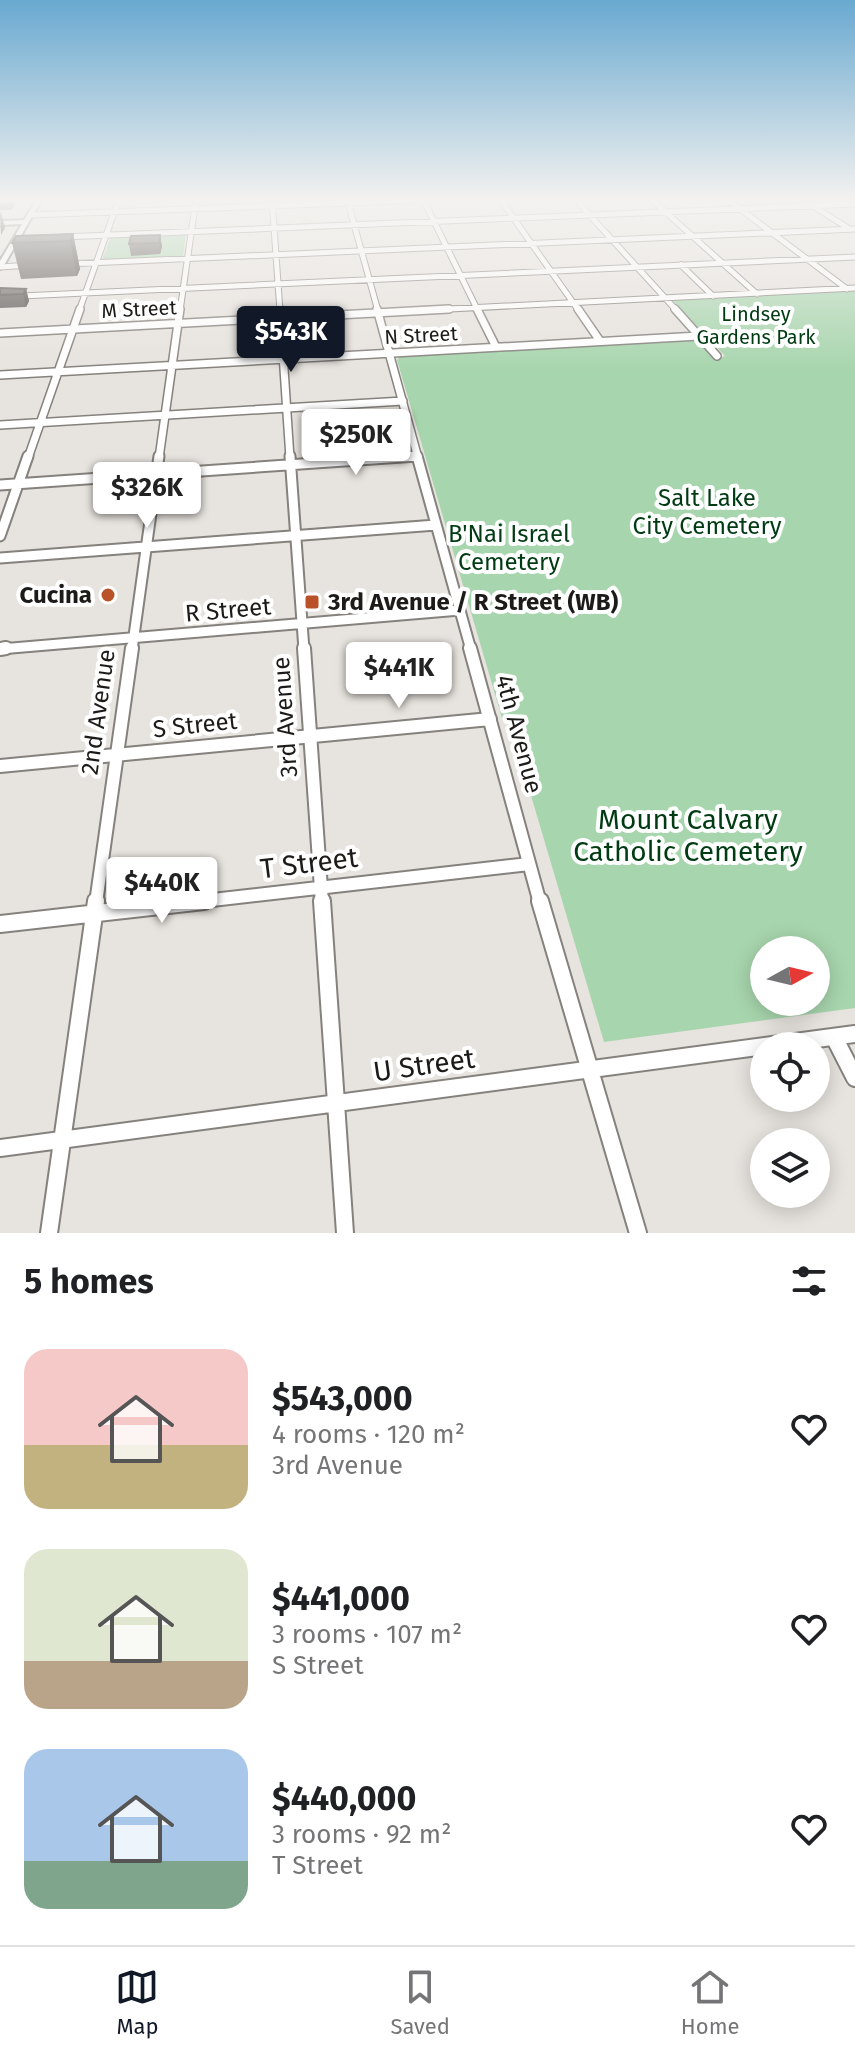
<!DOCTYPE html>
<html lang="en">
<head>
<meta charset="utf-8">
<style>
	:root { --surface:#fff; --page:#f6f6f6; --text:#202124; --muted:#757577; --line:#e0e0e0; --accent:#111827 }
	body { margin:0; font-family:"Fira Sans",sans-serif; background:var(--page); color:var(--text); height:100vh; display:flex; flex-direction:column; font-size:30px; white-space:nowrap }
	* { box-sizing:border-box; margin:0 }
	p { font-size:26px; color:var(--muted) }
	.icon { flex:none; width:44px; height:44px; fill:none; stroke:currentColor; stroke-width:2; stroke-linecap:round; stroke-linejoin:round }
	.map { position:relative; height:1233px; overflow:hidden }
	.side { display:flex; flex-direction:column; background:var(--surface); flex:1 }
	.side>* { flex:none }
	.needle { width:52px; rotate:82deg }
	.fabs { position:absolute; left:750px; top:936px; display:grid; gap:16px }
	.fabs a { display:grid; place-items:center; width:80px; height:80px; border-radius:50%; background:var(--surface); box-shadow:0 4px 20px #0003; font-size:40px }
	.price { position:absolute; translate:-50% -68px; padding:0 18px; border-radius:8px; background:#fff; color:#222; font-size:26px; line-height:52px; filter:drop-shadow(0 2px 4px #0008) }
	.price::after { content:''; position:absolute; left:50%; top:48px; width:24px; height:18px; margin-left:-12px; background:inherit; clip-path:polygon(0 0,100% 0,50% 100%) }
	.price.current { background:var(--accent); color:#fff }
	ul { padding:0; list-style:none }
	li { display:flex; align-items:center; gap:24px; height:200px; padding:0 24px }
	li span { display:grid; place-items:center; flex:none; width:224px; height:160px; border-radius:24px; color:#555 }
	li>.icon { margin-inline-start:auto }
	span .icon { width:96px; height:96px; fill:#fffc; stroke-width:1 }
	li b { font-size:34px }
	h2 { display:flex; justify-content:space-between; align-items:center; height:96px; padding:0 24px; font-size:34px }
	.tabs { display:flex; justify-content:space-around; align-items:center; height:112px; border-top:2px solid var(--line); background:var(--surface); font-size:22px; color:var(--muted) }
	.tabs a { display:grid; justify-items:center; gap:4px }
	.tabs .current { color:var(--accent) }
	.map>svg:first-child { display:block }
	.green { fill:#a7d5ad; fill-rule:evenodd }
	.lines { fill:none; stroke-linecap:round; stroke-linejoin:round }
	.minor-far4-casing { stroke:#85817d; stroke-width:7 }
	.minor-far3-casing { stroke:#85817d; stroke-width:10 }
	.minor-far2-casing { stroke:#85817d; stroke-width:13 }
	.minor-far1-casing { stroke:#85817d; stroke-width:16 }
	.minor-casing { stroke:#85817d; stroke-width:20 }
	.major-casing { stroke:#85817d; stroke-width:4 }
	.minor-far4 { stroke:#fff; stroke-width:5 }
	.minor-far3 { stroke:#fff; stroke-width:7 }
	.minor-far2 { stroke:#fff; stroke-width:9 }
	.minor-far1 { stroke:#fff; stroke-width:12 }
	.minor { stroke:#fff; stroke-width:16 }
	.major { fill:#fff; fill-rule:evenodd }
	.wall { fill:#575351 }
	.shaded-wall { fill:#474442 }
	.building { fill:#65615e; stroke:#474442; stroke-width:2 }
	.poi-dot { fill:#b95229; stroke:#fff; stroke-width:3 }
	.labels { text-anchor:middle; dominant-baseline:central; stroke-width:8; stroke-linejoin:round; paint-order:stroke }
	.far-street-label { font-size:20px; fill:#1c1b19; stroke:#fff }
	.far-park-label { font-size:20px; fill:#003b13; stroke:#fff }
	.park-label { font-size:24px; fill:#003b13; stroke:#fff }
	.poi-label { font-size:24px; font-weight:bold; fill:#1c1b19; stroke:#fff; text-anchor:end }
	.street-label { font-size:24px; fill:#1c1b19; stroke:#fff }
	.near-park-label { font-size:28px; fill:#003b13; stroke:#fff }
	.near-street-label { font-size:28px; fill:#1c1b19; stroke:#fff }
</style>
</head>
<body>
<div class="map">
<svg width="855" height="1233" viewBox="0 0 855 1233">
	<rect width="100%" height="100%" fill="#e7e3de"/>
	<!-- green -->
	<path class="green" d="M 186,233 L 183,257 L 102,260 L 111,236 Z
		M 855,291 L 855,1008 L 604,1042 L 508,718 L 502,718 L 397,360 L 401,355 L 692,338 L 699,340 L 720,358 L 725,356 L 672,300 ZM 764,950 L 816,950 L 816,1002 L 764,1002 Z"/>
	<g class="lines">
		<defs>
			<path id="minor-far4" d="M 272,199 L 280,311
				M 347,199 L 378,311
				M 423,199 L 478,311
				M 500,199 L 579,311
				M 575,199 L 677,311
				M 651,199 L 757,294
				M 727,199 L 847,289
				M 802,199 L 848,228
				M 30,215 L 452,199
				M 62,237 L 855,204
				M 66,264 L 855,229
				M 681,265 L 713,296
				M 0,267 L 30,265
				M 0,297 L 855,257
				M 79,311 L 119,199
				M 180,311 L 196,199
				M 411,311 L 855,288"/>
			<path id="minor-far3" d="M 280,309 L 290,458
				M 377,309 L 418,458
				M 477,309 L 496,347
				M 578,309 L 600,341
				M 675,309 L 717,356
				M 0,333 L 449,309
				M 0,375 L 699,336
				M 0,425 L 403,401
				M 28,458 L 80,309
				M 159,458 L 180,309
				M 388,458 L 418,456"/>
			<path id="minor-far2" d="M 290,456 L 304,650
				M 417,456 L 471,650
				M 0,485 L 417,456
				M 0,536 L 28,456
				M 0,558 L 436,525
				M 0,649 L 460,610
				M 132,650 L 159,456"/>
			<path id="minor-far1" d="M 304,648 L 322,903
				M 470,648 L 540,903
				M 0,649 L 6,648
				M 0,766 L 490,719
				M 96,903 L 132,648
				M 186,903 L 529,864"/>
			<path id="minor" d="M 322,901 L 345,1233
				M 540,901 L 638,1233
				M 0,924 L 204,901
				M 834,1037 L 855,1078
				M 0,1148 L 855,1034
				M 49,1233 L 96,901"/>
			<path id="major" d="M 37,199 L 42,199 L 3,267 L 0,269 L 0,261 L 22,224 L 0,225 L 0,221 L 24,220 Z"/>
		</defs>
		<!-- minor-far4 casing -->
		<use href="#minor-far4" class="minor-far4-casing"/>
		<!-- minor-far3 casing -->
		<use href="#minor-far3" class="minor-far3-casing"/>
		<!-- minor-far2 casing -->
		<use href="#minor-far2" class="minor-far2-casing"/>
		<!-- minor-far1 casing -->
		<use href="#minor-far1" class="minor-far1-casing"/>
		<!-- minor casing -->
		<use href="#minor" class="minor-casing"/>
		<!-- major casing -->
		<use href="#major" class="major-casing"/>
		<!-- minor-far4 -->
		<use href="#minor-far4" class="minor-far4"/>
		<!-- minor-far3 -->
		<use href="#minor-far3" class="minor-far3"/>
		<!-- minor-far2 -->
		<use href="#minor-far2" class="minor-far2"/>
		<!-- minor-far1 -->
		<use href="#minor-far1" class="minor-far1"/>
		<!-- minor -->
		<use href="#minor" class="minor"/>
		<!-- major -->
		<use href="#major" class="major"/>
	</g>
	<!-- wall -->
	<path class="wall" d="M 0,199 L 17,200 L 11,210 L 0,210 Z
		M 73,234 L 80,269 L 77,276 L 21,279 L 12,243 Z
		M 160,235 L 162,246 L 160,254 L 131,256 L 129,244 Z
		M 0,288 L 26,289 L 29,301 L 26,307 L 0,308 Z
		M 355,419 L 389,424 L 402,434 L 402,449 L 387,450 L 385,445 L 359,449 L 356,434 Z"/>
	<!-- shaded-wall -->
	<path class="shaded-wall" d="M 8,199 L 17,199 L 11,210 Z
		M 1,212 L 5,228 L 1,235 L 0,214 Z
		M 73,234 L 80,269 L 77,276 L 70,241 Z
		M 160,235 L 162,246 L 160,254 L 159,243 Z
		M 26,289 L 29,301 L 26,307 L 23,294 Z
		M 385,429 L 385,445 L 359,449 L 359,434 Z"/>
	<!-- building -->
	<path class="building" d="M 73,234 L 70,241 L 12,243 L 16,236 Z
		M 160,235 L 159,243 L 129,244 L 131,236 Z
		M 0,288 L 26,289 L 23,294 L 0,295 Z
		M 355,419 L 385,419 L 389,424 L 399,424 L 402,434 L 386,435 L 385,429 L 359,434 Z"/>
	<!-- sky -->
	<linearGradient id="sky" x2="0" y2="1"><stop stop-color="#69a9d0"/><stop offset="0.54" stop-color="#f4f2f0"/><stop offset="1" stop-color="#f4f2f0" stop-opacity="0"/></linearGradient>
	<rect width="855" height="371" fill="url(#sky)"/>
	<!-- markers -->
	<g class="poi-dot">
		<circle cx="108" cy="595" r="8"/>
		<rect x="304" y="594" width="16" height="16" rx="4"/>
	</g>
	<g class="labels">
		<!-- far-street labels -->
		<g class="far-street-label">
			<text transform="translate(139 309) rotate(-3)">M Street</text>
			<text transform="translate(421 335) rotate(-3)">N Street</text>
		</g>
		<!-- far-park labels -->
		<g class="far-park-label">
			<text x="756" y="314">Lindsey<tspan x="756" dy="23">Gardens Park</tspan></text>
		</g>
		<!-- park labels -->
		<g class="park-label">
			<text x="707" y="498">Salt Lake<tspan x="707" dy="28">City Cemetery</tspan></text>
			<text x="509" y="534">B'Nai Israel<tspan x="509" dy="28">Cemetery</tspan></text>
		</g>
		<!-- poi labels -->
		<g class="poi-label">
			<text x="92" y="595">Cucina</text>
			<text x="328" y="602" text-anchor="start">3rd Avenue / R Street (WB)</text>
		</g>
		<!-- street labels -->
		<g class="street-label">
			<text transform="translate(228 610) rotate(-5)">R Street</text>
			<text transform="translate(98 712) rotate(-82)">2nd Avenue</text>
			<text transform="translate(285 717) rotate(-94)">3rd Avenue</text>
			<text transform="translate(195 725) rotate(-6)">S Street</text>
			<text transform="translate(519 734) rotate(75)">4th Avenue</text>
		</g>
		<!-- near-park labels -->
		<g class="near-park-label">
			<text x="688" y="819">Mount Calvary<tspan x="688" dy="32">Catholic Cemetery</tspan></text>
		</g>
		<!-- near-street labels -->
		<g class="near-street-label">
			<text transform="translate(309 863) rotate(-7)">T Street</text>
			<text transform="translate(424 1065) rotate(-8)">U Street</text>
		</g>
	</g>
</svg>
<div class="fabs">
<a><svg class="needle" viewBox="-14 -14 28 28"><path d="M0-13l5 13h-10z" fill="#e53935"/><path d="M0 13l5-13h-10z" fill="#757577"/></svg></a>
<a><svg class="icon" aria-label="locate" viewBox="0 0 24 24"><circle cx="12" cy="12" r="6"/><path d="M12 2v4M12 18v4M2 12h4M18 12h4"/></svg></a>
<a><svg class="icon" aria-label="layers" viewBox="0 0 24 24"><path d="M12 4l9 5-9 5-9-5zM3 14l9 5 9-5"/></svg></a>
</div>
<b class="price current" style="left:291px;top:374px">$543K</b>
<b class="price" style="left:356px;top:477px">$250K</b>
<b class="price" style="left:147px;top:530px">$326K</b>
<b class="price" style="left:399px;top:710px">$441K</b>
<b class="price" style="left:162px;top:925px">$440K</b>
</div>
<section class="side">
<h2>5 homes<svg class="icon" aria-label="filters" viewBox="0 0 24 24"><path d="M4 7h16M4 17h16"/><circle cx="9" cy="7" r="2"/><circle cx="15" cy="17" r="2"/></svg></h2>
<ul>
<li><span style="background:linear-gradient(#f6c9c9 60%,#c2b280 0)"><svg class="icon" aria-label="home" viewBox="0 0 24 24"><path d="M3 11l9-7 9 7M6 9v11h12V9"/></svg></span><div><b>$543,000</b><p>4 rooms · 120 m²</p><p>3rd Avenue</p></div><svg class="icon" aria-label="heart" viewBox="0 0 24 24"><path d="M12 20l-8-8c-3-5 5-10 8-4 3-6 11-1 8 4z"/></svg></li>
<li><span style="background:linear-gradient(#dfe7d0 70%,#b9a48a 0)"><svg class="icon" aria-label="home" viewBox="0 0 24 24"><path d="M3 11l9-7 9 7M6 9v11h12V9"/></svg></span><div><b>$441,000</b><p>3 rooms · 107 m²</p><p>S Street</p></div><svg class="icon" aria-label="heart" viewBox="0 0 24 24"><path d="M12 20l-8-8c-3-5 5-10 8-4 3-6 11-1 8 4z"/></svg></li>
<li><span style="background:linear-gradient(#a9c7e8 70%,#7fa58c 0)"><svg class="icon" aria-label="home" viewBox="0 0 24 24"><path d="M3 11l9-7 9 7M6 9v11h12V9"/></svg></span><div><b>$440,000</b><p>3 rooms · 92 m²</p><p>T Street</p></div><svg class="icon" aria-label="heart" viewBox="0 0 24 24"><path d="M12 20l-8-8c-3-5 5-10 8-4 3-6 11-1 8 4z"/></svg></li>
</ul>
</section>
<nav class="tabs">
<a class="current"><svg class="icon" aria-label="map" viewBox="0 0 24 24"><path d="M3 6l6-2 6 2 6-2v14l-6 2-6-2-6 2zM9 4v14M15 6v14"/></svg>Map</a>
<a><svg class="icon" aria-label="saved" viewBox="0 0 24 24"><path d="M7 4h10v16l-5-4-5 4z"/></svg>Saved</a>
<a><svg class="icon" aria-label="home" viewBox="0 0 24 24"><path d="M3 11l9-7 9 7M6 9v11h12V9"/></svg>Home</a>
</nav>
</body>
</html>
